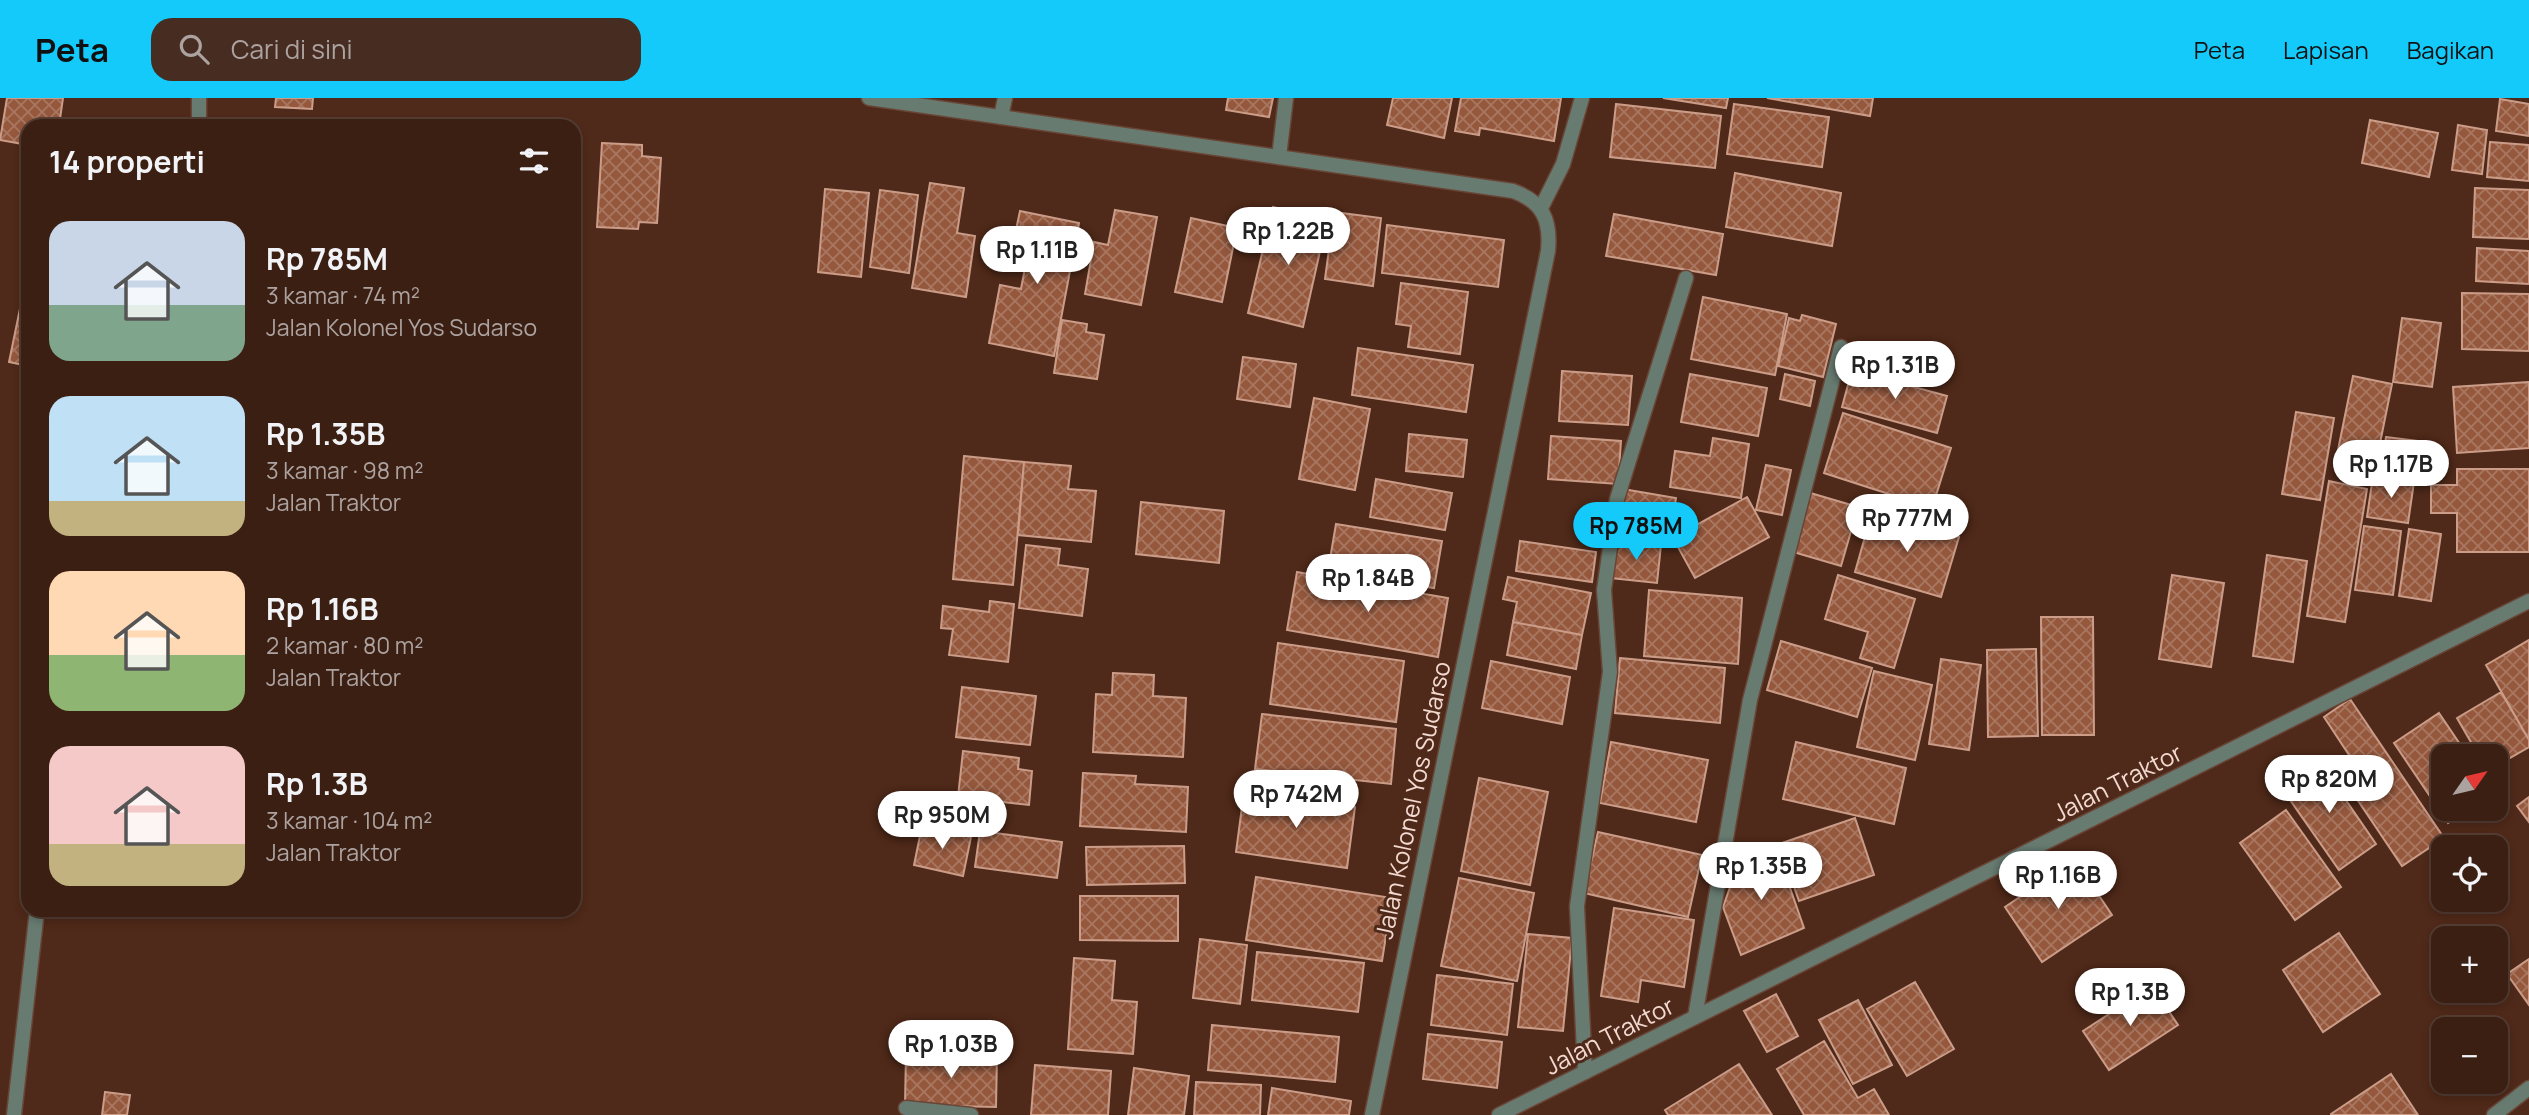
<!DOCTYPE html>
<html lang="id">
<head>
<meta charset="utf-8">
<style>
	:root { --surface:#3b1f13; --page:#462c21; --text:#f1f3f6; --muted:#aca2a0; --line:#543d33; --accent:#14cafb }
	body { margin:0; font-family:Manrope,sans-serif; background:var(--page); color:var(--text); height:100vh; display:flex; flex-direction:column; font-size:26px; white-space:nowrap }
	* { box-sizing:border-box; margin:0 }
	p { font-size:23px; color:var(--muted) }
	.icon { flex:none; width:38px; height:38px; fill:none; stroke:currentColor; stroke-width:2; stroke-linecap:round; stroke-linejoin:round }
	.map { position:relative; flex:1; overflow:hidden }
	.drawer { position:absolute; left:21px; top:21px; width:560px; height:798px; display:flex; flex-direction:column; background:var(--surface); border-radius:21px; box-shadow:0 4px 10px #0003,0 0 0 2px var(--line) }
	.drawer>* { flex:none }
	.needle { width:46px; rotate:56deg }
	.buttons { position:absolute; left:2431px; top:646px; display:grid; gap:14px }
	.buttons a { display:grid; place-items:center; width:77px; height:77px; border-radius:14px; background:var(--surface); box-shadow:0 4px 10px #0003,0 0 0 2px var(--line); font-size:35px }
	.price { position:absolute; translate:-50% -60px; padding:0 16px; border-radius:24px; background:#fff; color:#222; font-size:23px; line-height:46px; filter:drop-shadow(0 2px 4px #0008) }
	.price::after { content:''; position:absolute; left:50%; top:42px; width:21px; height:16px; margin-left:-10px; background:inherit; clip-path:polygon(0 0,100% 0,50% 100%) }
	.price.active { background:var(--accent); color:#111 }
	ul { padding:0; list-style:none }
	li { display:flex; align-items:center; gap:21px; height:175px; padding:0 28px }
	li span { display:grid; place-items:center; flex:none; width:196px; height:140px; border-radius:21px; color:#555 }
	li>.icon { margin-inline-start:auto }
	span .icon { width:84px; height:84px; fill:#fffc; stroke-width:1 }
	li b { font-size:30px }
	h2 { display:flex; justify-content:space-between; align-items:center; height:84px; padding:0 28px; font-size:30px }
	header { display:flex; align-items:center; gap:42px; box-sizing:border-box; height:98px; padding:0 35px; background:var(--accent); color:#111 }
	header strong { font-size:33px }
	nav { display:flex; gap:38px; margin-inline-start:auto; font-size:24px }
	.search { width:490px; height:63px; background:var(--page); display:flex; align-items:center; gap:18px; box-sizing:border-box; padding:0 24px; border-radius:21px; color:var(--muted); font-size:26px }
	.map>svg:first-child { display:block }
	.building { fill:url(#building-cross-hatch); stroke:#cb9d89; stroke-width:2 }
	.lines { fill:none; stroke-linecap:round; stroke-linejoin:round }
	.service-casing { stroke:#694536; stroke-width:17 }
	.minor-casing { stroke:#694536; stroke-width:17 }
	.tertiary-casing { stroke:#694536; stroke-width:17 }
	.service { stroke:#677b71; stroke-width:14 }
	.minor { stroke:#677b71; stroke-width:14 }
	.tertiary { stroke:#677b71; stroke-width:14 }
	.labels { text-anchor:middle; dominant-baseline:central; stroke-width:6; stroke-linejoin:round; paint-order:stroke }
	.street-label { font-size:24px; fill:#f3dad0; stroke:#4f2919 }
</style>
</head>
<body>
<header>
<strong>Peta</strong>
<div class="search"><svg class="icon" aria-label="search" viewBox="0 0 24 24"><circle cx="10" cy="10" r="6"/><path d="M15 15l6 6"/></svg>Cari di sini</div>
<nav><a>Peta</a><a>Lapisan</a><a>Bagikan</a></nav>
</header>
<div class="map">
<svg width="2529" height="1017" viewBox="0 0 2529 1017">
	<defs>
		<pattern id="building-cross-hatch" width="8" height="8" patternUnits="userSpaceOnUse" patternTransform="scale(1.75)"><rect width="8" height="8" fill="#95583d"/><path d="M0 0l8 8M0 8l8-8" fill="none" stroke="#a97761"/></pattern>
	</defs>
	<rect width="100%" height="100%" fill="#4f2919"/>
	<!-- building -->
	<path class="building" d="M 7,0 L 63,0 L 59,28 L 28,28 L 28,47 L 0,42 Z
		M 276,0 L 313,0 L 312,11 L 275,9 Z
		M 1228,0 L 1273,0 L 1269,19 L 1226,12 Z
		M 1393,0 L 1452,0 L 1444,40 L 1387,27 Z
		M 1461,0 L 1561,0 L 1554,43 L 1480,30 L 1479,37 L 1455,33 Z
		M 1663,0 L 1728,0 L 1726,10 Z
		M 1767,0 L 1873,0 L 1870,18 Z
		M 2500,1 L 2529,6 L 2529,38 L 2496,33 Z
		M 1616,6 L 1721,18 L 1715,70 L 1610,59 Z
		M 1734,6 L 1829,19 L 1822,69 L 1727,56 Z
		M 2370,22 L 2438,35 L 2429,79 L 2362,65 Z
		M 2458,27 L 2487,32 L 2482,76 L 2452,72 Z
		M 2490,44 L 2529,47 L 2529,83 L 2487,79 Z
		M 602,45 L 642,47 L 642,58 L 661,60 L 657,125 L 639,124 L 638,131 L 597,129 Z
		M 1735,75 L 1841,95 L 1832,148 L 1726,129 Z
		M 930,85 L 964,90 L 957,135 L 975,138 L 966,199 L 912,190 Z
		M 2475,90 L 2529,92 L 2529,141 L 2473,139 Z
		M 825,91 L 869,95 L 861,179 L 818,174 Z
		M 880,92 L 918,97 L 909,175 L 870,169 Z
		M 1273,109 L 1327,122 L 1303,229 L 1248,215 Z
		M 1115,112 L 1157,119 L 1141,207 L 1085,196 L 1094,144 L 1108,147 Z
		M 1020,113 L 1079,125 L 1054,258 L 989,245 L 1000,187 L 1021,191 L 1029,149 L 1013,146 Z
		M 1334,114 L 1381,120 L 1373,188 L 1325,181 Z
		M 1614,116 L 1723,136 L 1716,177 L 1606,158 Z
		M 1191,120 L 1237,130 L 1222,204 L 1175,194 Z
		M 1387,127 L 1504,142 L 1498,189 L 1382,175 Z
		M 2477,150 L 2529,153 L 2529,186 L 2476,183 Z
		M 28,172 L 28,268 L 9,264 Z
		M 1401,185 L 1468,194 L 1460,256 L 1408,249 L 1411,228 L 1396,226 Z
		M 2462,195 L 2529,196 L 2529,253 L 2462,251 Z
		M 1703,199 L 1787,216 L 1775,277 L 1691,261 Z
		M 1802,217 L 1836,226 L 1823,279 L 1778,268 L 1789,220 L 1800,223 Z
		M 2402,220 L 2441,225 L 2432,289 L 2393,284 Z
		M 1062,222 L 1087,226 L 1086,234 L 1104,237 L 1097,281 L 1054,275 Z
		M 1358,250 L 1473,267 L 1466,314 L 1352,297 Z
		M 1243,259 L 1296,266 L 1290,309 L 1237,301 Z
		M 1852,272 L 1947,298 L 1937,335 L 1842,309 Z
		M 1562,273 L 1632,278 L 1628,327 L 1559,323 Z
		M 1690,276 L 1767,290 L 1758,338 L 1681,324 Z
		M 1785,276 L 1815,283 L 1810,308 L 1780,301 Z
		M 2353,278 L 2392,286 L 2376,365 L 2337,357 Z
		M 2529,284 L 2529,350 L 2457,355 L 2453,289 Z
		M 1314,300 L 1370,311 L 1355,392 L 1299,381 Z
		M 2296,314 L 2334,320 L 2320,402 L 2282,396 Z
		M 1843,315 L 1951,350 L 1932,410 L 1824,375 Z
		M 1409,336 L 1467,342 L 1463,379 L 1406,373 Z
		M 1551,338 L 1621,343 L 1618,386 L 1548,381 Z
		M 2386,339 L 2419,343 L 2414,384 L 2380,379 Z
		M 1713,340 L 1749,346 L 1741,400 L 1670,389 L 1675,353 L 1710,358 Z
		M 964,358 L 1024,364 L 1013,487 L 953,481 Z
		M 1024,364 L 1071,368 L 1068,391 L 1096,393 L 1091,444 L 1018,437 Z
		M 1766,367 L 1791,372 L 1782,417 L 1756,412 Z
		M 2457,371 L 2529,371 L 2529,454 L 2457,454 L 2457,415 L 2431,415 L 2431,387 L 2457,387 Z
		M 2373,378 L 2414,384 L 2408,425 L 2367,419 Z
		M 1376,381 L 1452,395 L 1445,432 L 1370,419 Z
		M 2329,383 L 2367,391 L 2345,524 L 2307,518 Z
		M 1623,391 L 1676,400 L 1669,445 L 1616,437 Z
		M 1807,394 L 1858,409 L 1841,468 L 1790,453 Z
		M 1747,399 L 1769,439 L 1695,480 L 1673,440 Z
		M 1141,404 L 1224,413 L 1219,465 L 1136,456 Z
		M 1872,414 L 1959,439 L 1941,499 L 1855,474 Z
		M 1336,426 L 1442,443 L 1434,490 L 1328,473 Z
		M 2364,428 L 2401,433 L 2393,497 L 2355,492 Z
		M 2409,431 L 2441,436 L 2431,503 L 2399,498 Z
		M 1615,442 L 1661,447 L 1657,485 L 1611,480 Z
		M 1520,443 L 1596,454 L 1592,484 L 1516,473 Z
		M 1026,447 L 1060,451 L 1058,467 L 1088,471 L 1082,518 L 1019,510 Z
		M 2267,457 L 2307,463 L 2293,564 L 2253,558 Z
		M 1297,474 L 1448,500 L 1438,559 L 1287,532 Z
		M 1838,477 L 1915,501 L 1894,570 L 1860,560 L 1868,534 L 1825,521 Z
		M 2172,477 L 2224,485 L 2211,569 L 2159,561 Z
		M 1508,479 L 1591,495 L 1582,537 L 1513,524 L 1517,504 L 1503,501 Z
		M 1649,492 L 1742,500 L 1738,566 L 1644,558 Z
		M 990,503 L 1014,506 L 1008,564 L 949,557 L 953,531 L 941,530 L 943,508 L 989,514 Z
		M 2041,519 L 2093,519 L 2094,637 L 2042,637 Z
		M 1513,524 L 1582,537 L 1576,571 L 1507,557 Z
		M 2529,542 L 2529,642 L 2486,567 Z
		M 1781,543 L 1872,570 L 1857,619 L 1767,592 Z
		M 1278,545 L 1404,563 L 1396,624 L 1270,606 Z
		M 2036,551 L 2038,638 L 1988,639 L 1987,552 Z
		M 1620,560 L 1725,570 L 1720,625 L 1615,615 Z
		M 1941,561 L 1981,567 L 1969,652 L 1929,646 Z
		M 1491,563 L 1570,579 L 1562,626 L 1482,610 Z
		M 1874,573 L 1932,587 L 1915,662 L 1857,649 Z
		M 1113,575 L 1154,577 L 1153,598 L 1186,600 L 1183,659 L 1093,654 L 1096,596 L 1112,597 Z
		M 962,589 L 1036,598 L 1030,647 L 956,639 Z
		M 2501,594 L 2529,642 L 2529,649 L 2496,668 L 2496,658 L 2479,658 L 2457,620 Z
		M 2350,601 L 2444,740 L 2402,768 L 2334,667 L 2349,657 L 2324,619 Z
		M 2439,615 L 2468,658 L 2443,658 L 2443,710 L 2469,710 L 2448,725 L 2394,645 Z
		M 1262,616 L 1396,631 L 1391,686 L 1255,671 Z
		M 1611,644 L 1708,662 L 1696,724 L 1600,705 Z
		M 1796,644 L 1906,670 L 1894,726 L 1783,701 Z
		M 963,653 L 1019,660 L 1018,671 L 1032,673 L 1029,707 L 958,699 Z
		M 2319,663 L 2376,746 L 2339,772 L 2281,689 Z
		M 1083,675 L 1136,678 L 1135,686 L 1188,689 L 1186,734 L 1080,728 Z
		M 1479,680 L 1548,694 L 1530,787 L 1461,773 Z
		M 1244,694 L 1355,709 L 1347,770 L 1236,754 Z
		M 2529,699 L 2529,724 L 2517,708 Z
		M 2286,712 L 2341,789 L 2295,822 L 2240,745 Z
		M 1855,720 L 1874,777 L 1799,803 L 1779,746 Z
		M 922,728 L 971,739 L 963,778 L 914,767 Z
		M 980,733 L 1062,744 L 1057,780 L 975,769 Z
		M 1598,734 L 1702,757 L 1688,819 L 1584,795 Z
		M 1775,747 L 1804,830 L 1741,857 L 1723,809 L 1739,764 Z
		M 1184,748 L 1185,785 L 1087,787 L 1086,749 Z
		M 2075,762 L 2112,817 L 2042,864 L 2005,809 Z
		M 1256,779 L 1392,800 L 1382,863 L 1246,842 Z
		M 1459,780 L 1534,795 L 1517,883 L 1441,868 Z
		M 1080,798 L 1178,798 L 1178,843 L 1080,842 Z
		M 1614,810 L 1694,822 L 1684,889 L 1641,882 L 1638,904 L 1601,898 Z
		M 2339,835 L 2380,896 L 2323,934 L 2283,872 Z
		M 1528,836 L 1572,840 L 1563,933 L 1518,929 Z
		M 1200,841 L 1247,847 L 1240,906 L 1193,900 Z
		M 1257,854 L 1364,865 L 1358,914 L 1252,902 Z
		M 1074,860 L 1115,863 L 1112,902 L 1137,904 L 1133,956 L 1068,951 Z
		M 2529,861 L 2529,907 L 2507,876 Z
		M 1437,877 L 1513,886 L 1507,937 L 1431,927 Z
		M 1915,884 L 1954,951 L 1907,978 L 1867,911 Z
		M 2152,888 L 2178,927 L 2109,972 L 2083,933 Z
		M 1776,896 L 1798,938 L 1767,954 L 1744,913 Z
		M 1858,902 L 1892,967 L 1853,986 L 1819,922 Z
		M 1212,927 L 1339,939 L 1335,984 L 1208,972 Z
		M 1428,936 L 1502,944 L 1497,990 L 1423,981 Z
		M 1824,943 L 1858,1000 L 1874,991 L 1889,1017 L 1804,1017 L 1777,971 Z
		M 906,955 L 997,958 L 996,1009 L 905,1007 Z
		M 1739,966 L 1772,1017 L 1668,1017 L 1665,1012 Z
		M 1035,967 L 1111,973 L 1108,1017 L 1031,1017 Z
		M 1134,970 L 1189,978 L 1184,1017 L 1128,1017 Z
		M 2391,976 L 2418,1017 L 2331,1017 L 2331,1016 Z
		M 1196,984 L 1261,987 L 1260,1017 L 1194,1017 Z
		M 1272,990 L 1351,1003 L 1349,1017 L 1268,1017 Z
		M 105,994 L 130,997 L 127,1017 L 102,1017 Z"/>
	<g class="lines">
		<defs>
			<path id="service" d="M 199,28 L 199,0
				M 14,1017 L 37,812"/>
			<path id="minor" d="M 1001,19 L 1005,0
				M 1279,59 L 1286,0
				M 1541,110 L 1563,66 L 1582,0
				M 1695,919 L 1750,602 L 1841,249
				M 1585,974 L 1577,808 L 1610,574 L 1604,492 L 1617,401 L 1686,180
				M 906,1010 L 971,1017
				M 2494,1017 L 2529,990"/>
			<path id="tertiary" d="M 869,0 L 1513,93 C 1543,104 1551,122 1548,153 L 1372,1017
				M 1499,1017 L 2529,503"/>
		</defs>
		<!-- service casing -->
		<use href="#service" class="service-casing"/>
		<!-- minor casing -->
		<use href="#minor" class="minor-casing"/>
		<!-- tertiary casing -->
		<use href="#tertiary" class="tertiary-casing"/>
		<!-- service -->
		<use href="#service" class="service"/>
		<!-- minor -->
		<use href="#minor" class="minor"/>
		<!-- tertiary -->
		<use href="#tertiary" class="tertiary"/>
	</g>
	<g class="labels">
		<!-- street labels -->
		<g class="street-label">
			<text transform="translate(2117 684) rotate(-27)">Jalan Traktor</text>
			<text transform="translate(1412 702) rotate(-78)">Jalan Kolonel Yos Sudarso</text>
			<text transform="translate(1609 937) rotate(-27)">Jalan Traktor</text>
		</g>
	</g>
</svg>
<div class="buttons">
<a><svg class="needle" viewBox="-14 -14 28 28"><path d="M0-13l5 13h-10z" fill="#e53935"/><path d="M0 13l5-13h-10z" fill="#aca2a0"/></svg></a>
<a><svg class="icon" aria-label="locate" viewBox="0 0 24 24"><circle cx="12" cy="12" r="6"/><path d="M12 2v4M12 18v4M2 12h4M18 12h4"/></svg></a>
<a>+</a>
<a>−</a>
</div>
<b class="price" style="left:1288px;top:169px">Rp 1.22B</b>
<b class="price" style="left:1037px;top:188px">Rp 1.11B</b>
<b class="price" style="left:1895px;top:303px">Rp 1.31B</b>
<b class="price" style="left:2391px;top:402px">Rp 1.17B</b>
<b class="price" style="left:1907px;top:456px">Rp 777M</b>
<b class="price active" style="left:1636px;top:464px">Rp 785M</b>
<b class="price" style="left:1368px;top:516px">Rp 1.84B</b>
<b class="price" style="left:2329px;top:717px">Rp 820M</b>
<b class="price" style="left:1296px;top:732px">Rp 742M</b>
<b class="price" style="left:942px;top:753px">Rp 950M</b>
<b class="price" style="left:1761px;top:804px">Rp 1.35B</b>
<b class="price" style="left:2058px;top:813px">Rp 1.16B</b>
<b class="price" style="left:2130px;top:930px">Rp 1.3B</b>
<b class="price" style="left:951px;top:982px">Rp 1.03B</b>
<section class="drawer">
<h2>14 properti<svg class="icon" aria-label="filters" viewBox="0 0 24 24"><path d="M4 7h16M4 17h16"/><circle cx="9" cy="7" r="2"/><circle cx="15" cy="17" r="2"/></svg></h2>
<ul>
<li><span style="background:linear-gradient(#c9d6e8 60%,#7fa58c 0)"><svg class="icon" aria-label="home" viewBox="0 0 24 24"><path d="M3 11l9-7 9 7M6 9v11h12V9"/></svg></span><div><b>Rp 785M</b><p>3 kamar · 74 m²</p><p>Jalan Kolonel Yos Sudarso</p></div></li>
<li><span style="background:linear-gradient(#bfe0f5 75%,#c2b280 0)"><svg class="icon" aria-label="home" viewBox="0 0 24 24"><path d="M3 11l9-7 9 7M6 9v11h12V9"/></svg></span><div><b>Rp 1.35B</b><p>3 kamar · 98 m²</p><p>Jalan Traktor</p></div></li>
<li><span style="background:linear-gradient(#ffd9b3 60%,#8fb573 0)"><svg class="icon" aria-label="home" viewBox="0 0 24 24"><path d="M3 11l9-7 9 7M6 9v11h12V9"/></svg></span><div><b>Rp 1.16B</b><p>2 kamar · 80 m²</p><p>Jalan Traktor</p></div></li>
<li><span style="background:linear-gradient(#f6c9c9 70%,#c2b280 0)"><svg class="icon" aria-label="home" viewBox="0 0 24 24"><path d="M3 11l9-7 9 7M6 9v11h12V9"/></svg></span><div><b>Rp 1.3B</b><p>3 kamar · 104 m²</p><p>Jalan Traktor</p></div></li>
</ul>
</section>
</div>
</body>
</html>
